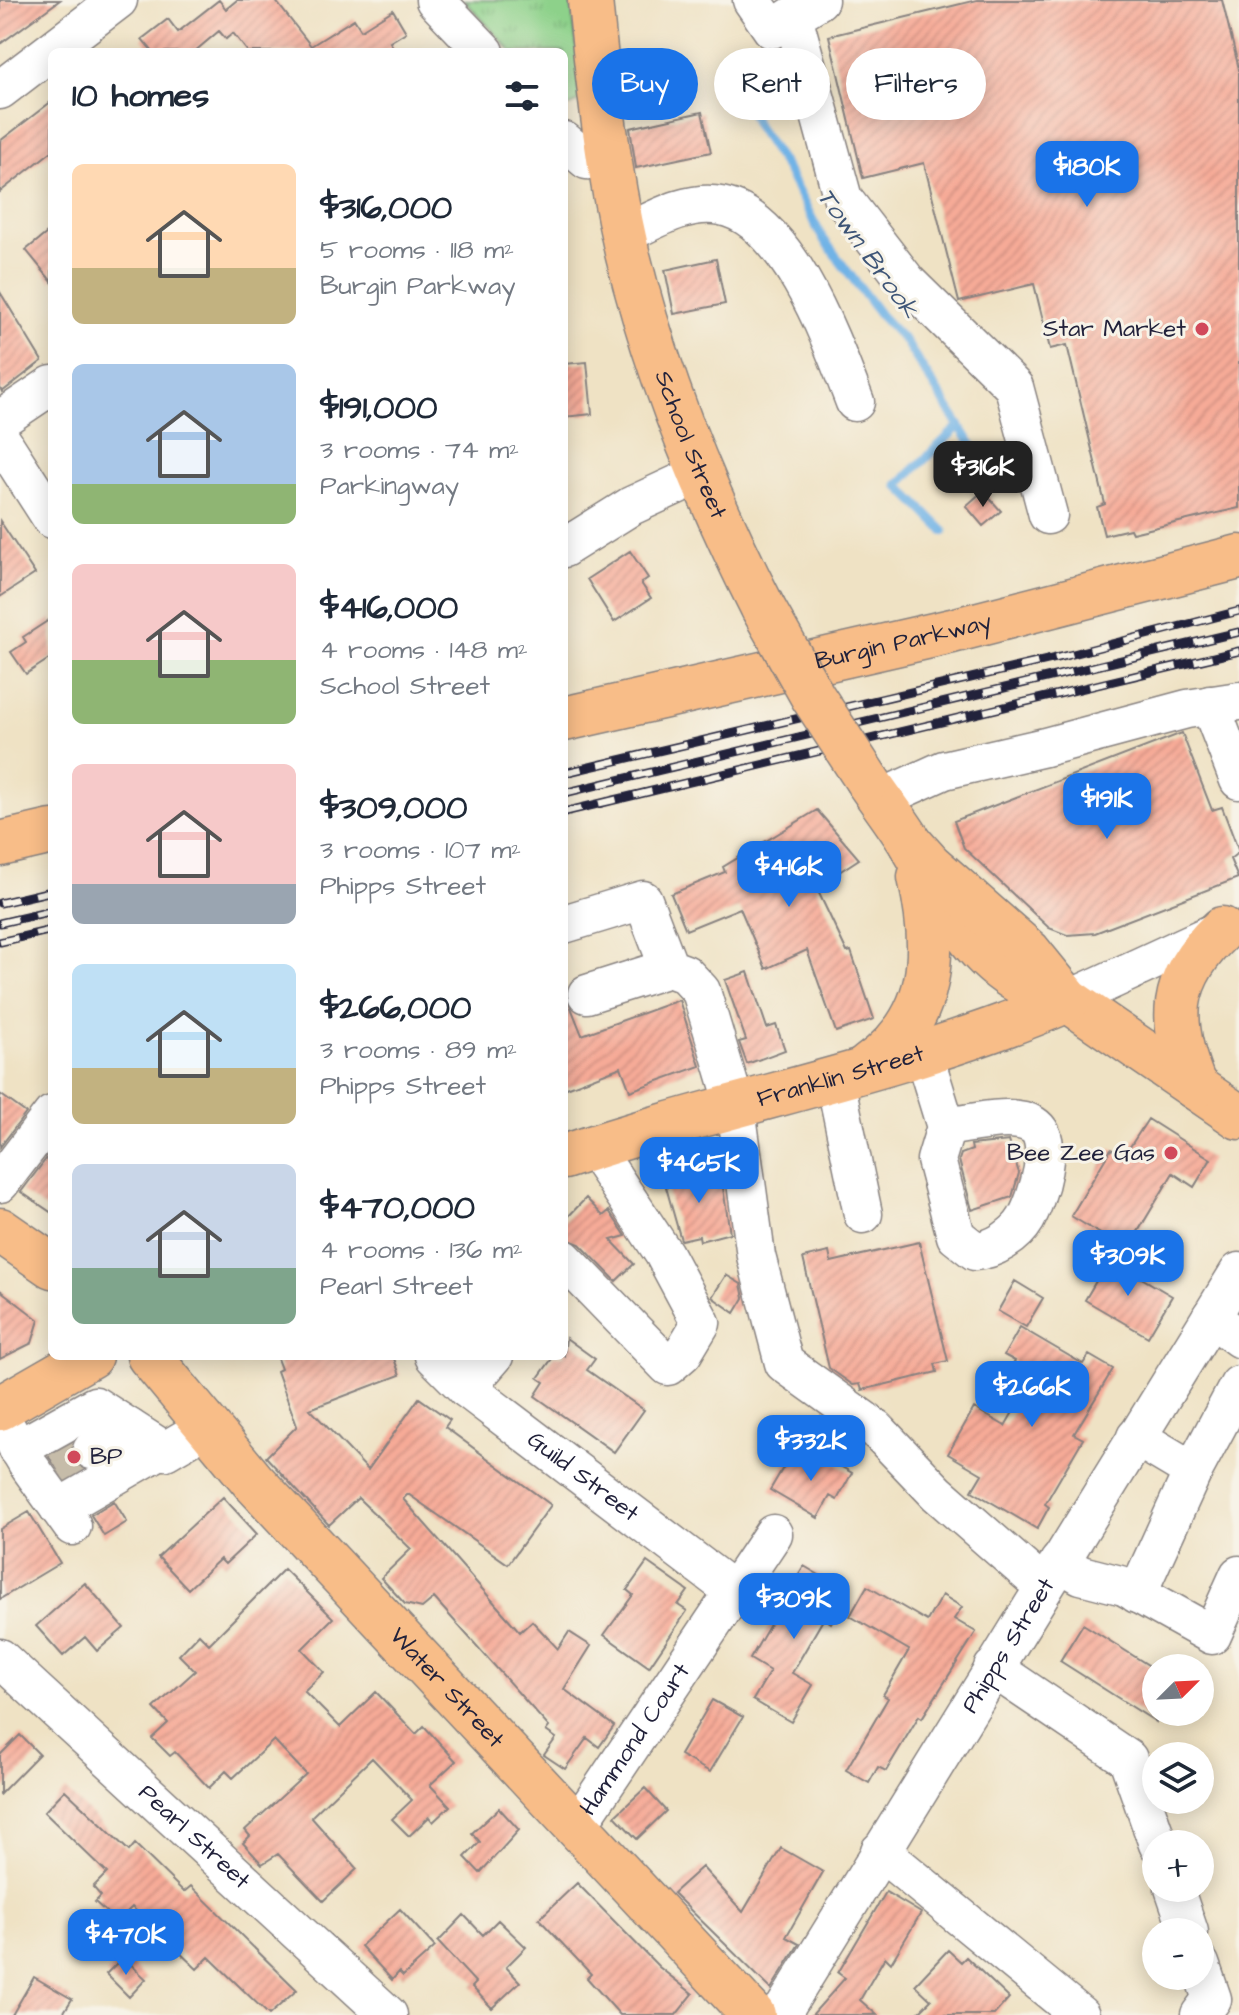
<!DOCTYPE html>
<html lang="en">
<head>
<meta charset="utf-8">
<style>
	:root { --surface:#fff; --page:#f6f6f7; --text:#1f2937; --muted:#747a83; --accent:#1a73e8 }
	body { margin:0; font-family:"Architects Daughter",sans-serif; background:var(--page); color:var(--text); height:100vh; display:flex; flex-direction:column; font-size:30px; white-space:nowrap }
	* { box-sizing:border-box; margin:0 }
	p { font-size:26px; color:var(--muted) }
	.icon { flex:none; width:44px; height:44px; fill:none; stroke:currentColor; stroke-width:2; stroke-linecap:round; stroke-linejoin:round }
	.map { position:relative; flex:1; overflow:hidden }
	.details { position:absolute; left:48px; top:48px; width:520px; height:1312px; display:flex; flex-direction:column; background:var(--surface); border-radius:12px; box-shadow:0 4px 20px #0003 }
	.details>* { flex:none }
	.top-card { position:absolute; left:592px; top:48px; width:526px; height:72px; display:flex; gap:16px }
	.needle { width:52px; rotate:66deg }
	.tools { position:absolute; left:1142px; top:1654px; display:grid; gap:16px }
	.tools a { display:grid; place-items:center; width:72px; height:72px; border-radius:50%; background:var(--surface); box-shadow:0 4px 20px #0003; font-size:40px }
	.price { position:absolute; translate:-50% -68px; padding:0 18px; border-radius:16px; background:var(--accent); color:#fff; font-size:26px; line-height:52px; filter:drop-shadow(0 2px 4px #0008) }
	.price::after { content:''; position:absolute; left:50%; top:48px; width:24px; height:18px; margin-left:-12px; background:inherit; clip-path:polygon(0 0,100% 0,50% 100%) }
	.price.current { background:#222; color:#fff }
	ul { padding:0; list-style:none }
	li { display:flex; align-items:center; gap:24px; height:200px; padding:0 24px }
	li span { display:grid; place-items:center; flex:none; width:224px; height:160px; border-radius:12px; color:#555 }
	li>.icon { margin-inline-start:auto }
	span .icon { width:96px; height:96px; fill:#fffc; stroke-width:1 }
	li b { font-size:34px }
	h2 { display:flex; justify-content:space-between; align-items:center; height:96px; padding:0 24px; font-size:34px }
	.tag { padding:0 28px; border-radius:36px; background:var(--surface); box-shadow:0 4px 20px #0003; font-size:28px; line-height:72px }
	.tag.current { background:var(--accent); color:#fff }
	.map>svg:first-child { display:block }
	.park { fill:url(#park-tufts); stroke:#587a62; stroke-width:2 }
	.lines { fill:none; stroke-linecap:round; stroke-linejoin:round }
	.stream { stroke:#71b3e6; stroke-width:9 }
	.building { fill:url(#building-hatch) }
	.minor-tunnel { stroke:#c6bca9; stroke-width:38; stroke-dasharray:38 19; stroke-linecap:butt }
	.minor-casing { stroke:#888280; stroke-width:41 }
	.major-casing { stroke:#888280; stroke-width:47 }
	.minor { stroke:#fff; stroke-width:38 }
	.major { stroke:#f8bd88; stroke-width:44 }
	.rail-casing { stroke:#22223b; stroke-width:9 }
	.rail { stroke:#f7f3e8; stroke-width:6; stroke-dasharray:18; stroke-linecap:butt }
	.major-bridge-casing { stroke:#888280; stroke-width:47; stroke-linecap:butt }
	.major-bridge { stroke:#f8bd88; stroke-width:44 }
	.poi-dot { fill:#d1495b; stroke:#f7f3e8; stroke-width:3 }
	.labels { text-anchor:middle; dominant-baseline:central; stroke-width:6; stroke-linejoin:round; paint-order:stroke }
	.poi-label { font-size:24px; fill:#22223b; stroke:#f7f3e8; text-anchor:end }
	.street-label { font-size:24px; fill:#22223b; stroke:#f7f3e8 }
	.water-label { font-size:26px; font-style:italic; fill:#3e5577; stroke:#f7f3e8 }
</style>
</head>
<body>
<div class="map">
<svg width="1239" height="2015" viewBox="0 0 1239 2015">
	<defs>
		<pattern id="park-tufts" width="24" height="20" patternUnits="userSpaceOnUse" patternTransform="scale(2)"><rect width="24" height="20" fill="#8dd18a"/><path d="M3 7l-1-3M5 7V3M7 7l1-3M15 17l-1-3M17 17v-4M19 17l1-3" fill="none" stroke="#79b378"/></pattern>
		<pattern id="building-hatch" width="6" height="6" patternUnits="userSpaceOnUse" patternTransform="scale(2)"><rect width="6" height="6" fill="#f6aa97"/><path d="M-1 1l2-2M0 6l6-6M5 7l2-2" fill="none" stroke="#d39283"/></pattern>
	</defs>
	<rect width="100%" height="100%" fill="#f7f3e8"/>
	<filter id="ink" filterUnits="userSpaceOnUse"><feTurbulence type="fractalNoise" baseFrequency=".0125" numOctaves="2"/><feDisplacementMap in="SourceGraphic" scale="16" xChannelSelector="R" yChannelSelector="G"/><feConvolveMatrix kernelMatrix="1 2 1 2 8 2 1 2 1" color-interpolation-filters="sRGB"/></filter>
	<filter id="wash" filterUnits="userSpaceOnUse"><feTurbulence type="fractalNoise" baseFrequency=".006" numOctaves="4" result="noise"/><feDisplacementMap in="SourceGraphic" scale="32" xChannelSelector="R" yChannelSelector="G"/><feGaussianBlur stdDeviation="1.8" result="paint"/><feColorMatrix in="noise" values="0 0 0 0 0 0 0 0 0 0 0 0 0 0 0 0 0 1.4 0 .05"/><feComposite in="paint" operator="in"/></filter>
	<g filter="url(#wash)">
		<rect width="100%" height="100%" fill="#efe2c4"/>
		<!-- park -->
		<path class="park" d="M 464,0 L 571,0 L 583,98 L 571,106 L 564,105 L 564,52 L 512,52 Z"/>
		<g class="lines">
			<!-- stream -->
			<path class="stream" d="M 724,63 L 740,85 L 755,123 L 785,167 L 822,237 L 880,315 L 905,341 L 984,464
				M 944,531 L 898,485 L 959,426"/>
		</g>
		<g id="blocks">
			<!-- building -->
			<path class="building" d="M 0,0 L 60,0 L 0,44 Z
				M 219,0 L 226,9 L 237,0 L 275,0 L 311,46 L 354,19 L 361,30 L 393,10 L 406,32 L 390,42 L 396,52 L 248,52 L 233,33 L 226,39 L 219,31 L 194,52 L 153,52 L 142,39 L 168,19 L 178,32 Z
				M 977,0 L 1222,0 L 1239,69 L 1239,508 L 1132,533 L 1130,529 L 1104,535 L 1097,507 L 1105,504 L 1067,345 L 1050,349 L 1034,284 L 959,302 L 924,163 L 863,178 L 829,36 Z
				M 52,101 L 52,151 L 0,192 L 0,141 Z
				M 702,112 L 711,152 L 636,168 L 630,128 Z
				M 52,229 L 52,282 L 26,250 Z
				M 716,259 L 725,304 L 674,314 L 665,270 Z
				M 0,292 L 42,361 L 2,392 L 0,388 Z
				M 587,362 L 592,414 L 564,417 L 564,364 Z
				M 983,491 L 1001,511 L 983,526 L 966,506 Z
				M 0,521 L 35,574 L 0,597 Z
				M 630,551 L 648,578 L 641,583 L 651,598 L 614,622 L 587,579 Z
				M 52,618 L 52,657 L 26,674 L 11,652 L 26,642 L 23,637 Z
				M 1182,733 L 1212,810 L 1222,807 L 1239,852 L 1230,859 L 1238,878 L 1095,933 L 1067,935 L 1049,928 L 964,848 L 954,821 Z
				M 817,810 L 859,859 L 816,887 L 847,952 L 851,951 L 874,1019 L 836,1032 L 807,950 L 766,969 L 740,908 L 686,930 L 671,894 L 725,872 L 723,867 Z
				M 748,972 L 767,1028 L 776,1025 L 785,1050 L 747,1064 L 739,1042 L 746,1040 L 725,980 Z
				M 566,995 L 582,1035 L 679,1000 L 700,1066 L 630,1091 L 621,1067 L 564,1089 Z
				M 0,1094 L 26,1113 L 0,1147 Z
				M 1148,1119 L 1211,1159 L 1194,1187 L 1173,1173 L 1127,1250 L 1071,1216 L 1111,1149 L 1124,1156 Z
				M 1009,1141 L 1019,1173 L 1012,1197 L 972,1210 L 959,1160 L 961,1154 L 972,1150 L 971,1145 Z
				M 52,1151 L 52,1213 L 21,1192 Z
				M 709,1169 L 711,1178 L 721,1175 L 730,1233 L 700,1241 L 699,1236 L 681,1240 L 664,1180 Z
				M 586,1198 L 603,1216 L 609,1211 L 626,1236 L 611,1240 L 634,1264 L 616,1281 L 580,1244 L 564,1238 L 564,1221 Z
				M 919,1242 L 948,1361 L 935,1364 L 937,1372 L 862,1390 L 860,1384 L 853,1385 L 829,1368 L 803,1258 L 829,1252 L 831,1262 Z
				M 1109,1259 L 1172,1296 L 1148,1337 L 1085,1300 Z
				M 726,1275 L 741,1284 L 744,1298 L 735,1313 L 712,1297 Z
				M 1015,1281 L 1043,1298 L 1026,1327 L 998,1311 Z
				M 0,1290 L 39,1320 L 32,1343 L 0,1359 Z
				M 1020,1327 L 1083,1364 L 1089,1355 L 1113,1369 L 1074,1434 L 1083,1439 L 1045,1504 L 1049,1507 L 1037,1529 L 972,1491 L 982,1474 L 948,1454 L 974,1408 L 1005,1426 L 1033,1378 L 1012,1366 L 1015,1361 L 1004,1355 Z
				M 566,1338 L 595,1359 L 587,1370 L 644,1410 L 614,1452 L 535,1396 L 544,1382 L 538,1378 L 554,1356 L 564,1356 Z
				M 276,1356 L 393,1356 L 400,1375 L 310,1409 L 368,1470 L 419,1398 L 450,1420 L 445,1427 L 551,1505 L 508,1564 L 408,1494 L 403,1499 L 520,1632 L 532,1621 L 558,1649 L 569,1632 L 591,1646 L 564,1689 L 614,1726 L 599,1747 L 587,1738 L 565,1769 L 544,1755 L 556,1738 L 546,1731 L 549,1727 L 434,1598 L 422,1608 L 405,1604 L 381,1578 L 411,1549 L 358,1498 L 329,1525 L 266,1457 L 297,1426 L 277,1371 L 281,1369 Z
				M 71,1444 L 73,1461 L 82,1469 L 65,1479 L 49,1457 Z
				M 812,1450 L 852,1473 L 837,1500 L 830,1496 L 818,1518 L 770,1490 L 790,1456 L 803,1464 Z
				M 223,1497 L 257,1534 L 225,1564 L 220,1559 L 188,1589 L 158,1557 Z
				M 114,1501 L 127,1522 L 104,1536 L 91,1515 Z
				M 29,1512 L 60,1563 L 0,1599 L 0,1529 Z
				M 647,1562 L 688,1591 L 678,1605 L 687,1611 L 649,1667 L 604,1635 L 633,1595 L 627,1590 Z
				M 804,1566 L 848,1592 L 831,1623 L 824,1618 L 792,1673 L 813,1685 L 791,1722 L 753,1700 L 770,1671 L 750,1659 Z
				M 284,1569 L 333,1618 L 302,1649 L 324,1672 L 304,1691 L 340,1727 L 376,1692 L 416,1734 L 424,1726 L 456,1761 L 430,1785 L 450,1806 L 433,1822 L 429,1817 L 409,1836 L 392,1819 L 412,1800 L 372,1758 L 311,1817 L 357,1869 L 323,1901 L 278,1854 L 262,1864 L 243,1843 L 250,1836 L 245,1830 L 306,1774 L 274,1740 L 233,1778 L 226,1771 L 209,1788 L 175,1752 L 170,1756 L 152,1738 L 168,1723 L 154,1708 L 195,1671 L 179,1655 L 199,1634 L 209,1644 Z
				M 85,1583 L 124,1628 L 97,1651 L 85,1637 L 63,1656 L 36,1626 Z
				M 867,1586 L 927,1621 L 942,1595 L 962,1607 L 954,1619 L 976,1632 L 922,1718 L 919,1716 L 886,1771 L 878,1767 L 869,1783 L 846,1770 L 888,1698 L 883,1695 L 909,1650 L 850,1616 Z
				M 1083,1624 L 1156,1670 L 1156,1722 L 1060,1661 Z
				M 712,1700 L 743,1717 L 710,1772 L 680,1755 Z
				M 20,1735 L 39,1754 L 0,1794 L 0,1755 Z
				M 645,1788 L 666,1811 L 637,1839 L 615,1816 Z
				M 65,1790 L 129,1851 L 135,1844 L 184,1892 L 191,1886 L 297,1990 L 269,2015 L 209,1957 L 197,1969 L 132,1907 L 117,1922 L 95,1902 L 101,1896 L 93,1887 L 107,1873 L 44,1812 Z
				M 499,1808 L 519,1830 L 480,1873 L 465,1857 L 480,1842 L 472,1833 Z
				M 781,1848 L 823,1872 L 786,1937 L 799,1944 L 771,1989 L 673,1893 L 702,1867 L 743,1912 Z
				M 577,1883 L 659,1967 L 693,1994 L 676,2015 L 620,2015 L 587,1978 L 591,1974 L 539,1919 Z
				M 886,1892 L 921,1913 L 891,1963 L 885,1957 L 860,2000 L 877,2015 L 812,2015 L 845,1978 L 838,1973 Z
				M 400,1909 L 435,1947 L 403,1976 L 399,1972 L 392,1980 L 361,1946 Z
				M 464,1915 L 483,1935 L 498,1920 L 526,1947 L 506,1967 L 520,1982 L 492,2008 L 472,1987 L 476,1983 L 438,1942 Z
				M 948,1950 L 961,1962 L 966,1957 L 1009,1998 L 994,2015 L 916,2015 L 931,2000 L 915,1985 Z
				M 123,1957 L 146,1979 L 129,1997 L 106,1974 Z
				M 34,1977 L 72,1999 L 62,2015 L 12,2015 Z"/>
		</g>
	</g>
	<g filter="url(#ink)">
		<use href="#blocks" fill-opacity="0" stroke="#888280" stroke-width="2"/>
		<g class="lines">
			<!-- minor-tunnel -->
			<path class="minor-tunnel" d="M 58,1470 L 92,1450"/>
			<defs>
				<g id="minor">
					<path d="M 435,0 L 485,52"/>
					<path d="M 752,0 L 772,29 L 819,0"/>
					<path d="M 793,16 L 843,199 L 908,283 L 1014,387 L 1048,515"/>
					<path d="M 0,90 L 118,0"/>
					<path d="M 564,141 L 587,160 L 611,162"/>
					<path d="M 623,235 C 653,221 687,199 721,206 C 789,219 833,345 855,402"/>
					<path d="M 0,420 L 52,385"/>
					<path d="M 0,438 L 52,519"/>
					<path d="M 564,548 L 631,506 L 700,474"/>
					<path d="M 1210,705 L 1239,780"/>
					<path d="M 880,799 L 944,770 L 1045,747 L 1187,709 L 1239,701"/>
					<path d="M 564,924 L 643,900 L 669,968 L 685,974 L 701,991 L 736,1108 L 756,1256 L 784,1363 L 876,1429 L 937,1493 L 1044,1587"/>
					<path d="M 587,994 L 669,968"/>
					<path d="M 1068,1000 L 1222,929"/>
					<path d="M 923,1052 L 946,1127 L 936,1160 L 956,1236 L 975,1251 C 994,1250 1016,1236 1026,1219 C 1037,1199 1057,1140 1033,1125 C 1012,1112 970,1124 946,1127"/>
					<path d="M 835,1080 L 863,1214"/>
					<path d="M 0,1183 L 52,1115"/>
					<path d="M 564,1259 L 668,1366 L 683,1353 L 701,1323 L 664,1254 L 593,1147"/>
					<path d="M 1211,1317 L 1239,1338"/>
					<path id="s1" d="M 434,1356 L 466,1388 L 735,1592"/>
					<path d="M 466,1388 L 494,1356"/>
					<path d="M 7,1429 L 29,1466 L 72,1526"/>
					<path d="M 1136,1437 L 1193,1471"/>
					<path d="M 18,1449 L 95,1406 L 165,1451 L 206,1427"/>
					<path d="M 92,1450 L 129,1428"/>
					<path d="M 59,1508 L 161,1449"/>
					<path d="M 1059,1562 L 1081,1575 L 1124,1586 L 1212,1635 L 1239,1575"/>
					<path d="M 1137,1594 L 1193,1471 L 1239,1385"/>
					<path id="s2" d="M 0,1658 L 388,2015"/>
					<path d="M 993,1668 L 1128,1759 L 1158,1844"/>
					<path id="s3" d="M 577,1826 L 773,1534"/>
					<path d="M 880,1851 L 1080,2015"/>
					<path d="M 1174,1888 L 1189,1932"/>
					<path d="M 1200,1964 L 1212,1999 L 1200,2015"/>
					<path id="s4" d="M 776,2015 L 781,2014 L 1239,1272"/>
				</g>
				<g id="major">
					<path id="s5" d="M 590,0 C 598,83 608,170 627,252 C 657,376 705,494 763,608"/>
					<path id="s6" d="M 564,719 L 952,631 L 1239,557"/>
					<path d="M 867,780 C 882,802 899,824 913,847 C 953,914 981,981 1065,999"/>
					<path d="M 0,844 L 52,832"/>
					<path d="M 911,844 L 930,865 L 1029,952 L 1068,1000 L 1239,1117"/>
					<path d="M 868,1066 C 936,1019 937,951 920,877"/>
					<path d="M 1195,1087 C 1168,1022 1168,980 1222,929"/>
					<path id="s7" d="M 564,1157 C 731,1100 906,1070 1068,1000"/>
					<path d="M 0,1230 L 52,1266"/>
					<path id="s8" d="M 149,1356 L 253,1481 L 753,2015"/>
					<path d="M 0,1408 L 90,1356"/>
				</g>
			</defs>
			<!-- minor casing -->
			<use href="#minor" class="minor-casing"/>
			<!-- major casing -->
			<use href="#major" class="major-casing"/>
			<!-- minor -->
			<use href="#minor" class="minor"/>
			<!-- major -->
			<use href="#major" class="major"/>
			<defs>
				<path id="rail" d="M 564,773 L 1069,655 L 1239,611
					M 564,793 L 1239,632
					M 564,812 L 1239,651
					M 0,903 L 52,891
					M 0,923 L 52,911
					M 0,942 L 52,930"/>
			</defs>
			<!-- rail casing -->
			<use href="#rail" class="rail-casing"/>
			<!-- rail -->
			<use href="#rail" class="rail"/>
			<defs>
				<path id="major-bridge" d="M 763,608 L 813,697 L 867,780"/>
			</defs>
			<!-- major-bridge casing -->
			<use href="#major-bridge" class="major-bridge-casing"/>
			<!-- major-bridge -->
			<use href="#major-bridge" class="major-bridge"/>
		</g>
	</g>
	<!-- markers -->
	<g class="poi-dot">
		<circle cx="1202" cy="329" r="8"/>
		<circle cx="1171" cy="1153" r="8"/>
		<circle cx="74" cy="1457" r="8"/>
	</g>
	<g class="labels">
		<!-- poi labels -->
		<g class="poi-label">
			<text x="1186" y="329">Star Market</text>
			<text x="1155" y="1153">Bee Zee Gas</text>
			<text x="90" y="1457" text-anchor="start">BP</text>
		</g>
		<!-- street labels -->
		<g class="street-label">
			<text stroke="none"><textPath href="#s5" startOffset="458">School Street</textPath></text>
			<text stroke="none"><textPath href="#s6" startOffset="348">Burgin Parkway</textPath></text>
			<text stroke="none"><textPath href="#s7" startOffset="288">Franklin Street</textPath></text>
			<text stroke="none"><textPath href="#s1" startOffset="192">Guild Street</textPath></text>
			<text stroke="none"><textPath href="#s4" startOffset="438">Phipps Street</textPath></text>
			<text stroke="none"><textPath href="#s8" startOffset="446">Water Street</textPath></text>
			<text stroke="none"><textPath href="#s3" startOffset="104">Hammond Court</textPath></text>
			<text stroke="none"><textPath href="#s2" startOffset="264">Pearl Street</textPath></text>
		</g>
		<!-- water labels -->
		<g class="water-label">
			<text transform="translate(868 253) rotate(54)">Town Brook</text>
		</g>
	</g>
</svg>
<div class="tools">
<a><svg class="needle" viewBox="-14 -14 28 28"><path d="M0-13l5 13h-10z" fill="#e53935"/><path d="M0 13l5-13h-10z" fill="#747a83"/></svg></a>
<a><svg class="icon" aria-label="layers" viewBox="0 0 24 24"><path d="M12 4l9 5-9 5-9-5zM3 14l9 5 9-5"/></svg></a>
<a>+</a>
<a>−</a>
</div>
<b class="price" style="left:1087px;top:209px">$180K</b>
<b class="price current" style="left:983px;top:509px">$316K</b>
<b class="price" style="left:1107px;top:841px">$191K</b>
<b class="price" style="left:789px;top:909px">$416K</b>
<b class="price" style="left:699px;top:1205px">$465K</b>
<b class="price" style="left:1128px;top:1298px">$309K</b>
<b class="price" style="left:1032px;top:1429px">$266K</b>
<b class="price" style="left:811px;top:1483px">$332K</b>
<b class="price" style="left:794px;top:1641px">$309K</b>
<b class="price" style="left:126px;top:1977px">$470K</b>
<div class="top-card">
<a class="tag current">Buy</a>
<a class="tag">Rent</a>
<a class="tag">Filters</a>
</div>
<section class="details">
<h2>10 homes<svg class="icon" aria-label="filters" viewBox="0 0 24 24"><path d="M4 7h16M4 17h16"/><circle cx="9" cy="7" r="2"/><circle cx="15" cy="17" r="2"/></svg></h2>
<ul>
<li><span style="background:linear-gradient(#ffd9b3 65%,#c2b280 0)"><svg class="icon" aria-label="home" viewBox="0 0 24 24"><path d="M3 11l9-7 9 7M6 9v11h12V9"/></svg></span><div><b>$316,000</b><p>5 rooms · 118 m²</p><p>Burgin Parkway</p></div></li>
<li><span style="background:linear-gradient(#a9c7e8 75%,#8fb573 0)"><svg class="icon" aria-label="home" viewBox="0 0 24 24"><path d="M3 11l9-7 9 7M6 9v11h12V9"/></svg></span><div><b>$191,000</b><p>3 rooms · 74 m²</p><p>Parkingway</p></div></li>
<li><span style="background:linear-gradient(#f6c9c9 60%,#8fb573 0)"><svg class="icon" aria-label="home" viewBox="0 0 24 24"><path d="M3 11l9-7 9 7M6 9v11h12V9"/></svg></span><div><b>$416,000</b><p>4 rooms · 148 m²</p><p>School Street</p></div></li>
<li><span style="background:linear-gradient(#f6c9c9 75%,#9aa5b1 0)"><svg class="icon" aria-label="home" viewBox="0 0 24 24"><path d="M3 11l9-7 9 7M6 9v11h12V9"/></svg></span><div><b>$309,000</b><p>3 rooms · 107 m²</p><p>Phipps Street</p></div></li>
<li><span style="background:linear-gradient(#bfe0f5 65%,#c2b280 0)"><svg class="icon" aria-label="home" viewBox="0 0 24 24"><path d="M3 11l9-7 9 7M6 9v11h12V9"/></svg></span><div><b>$266,000</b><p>3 rooms · 89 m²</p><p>Phipps Street</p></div></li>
<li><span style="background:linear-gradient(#c9d6e8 65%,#7fa58c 0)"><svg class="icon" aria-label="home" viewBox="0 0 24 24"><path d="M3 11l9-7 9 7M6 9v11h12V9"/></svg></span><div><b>$470,000</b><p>4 rooms · 136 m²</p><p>Pearl Street</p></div></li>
</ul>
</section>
</div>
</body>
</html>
